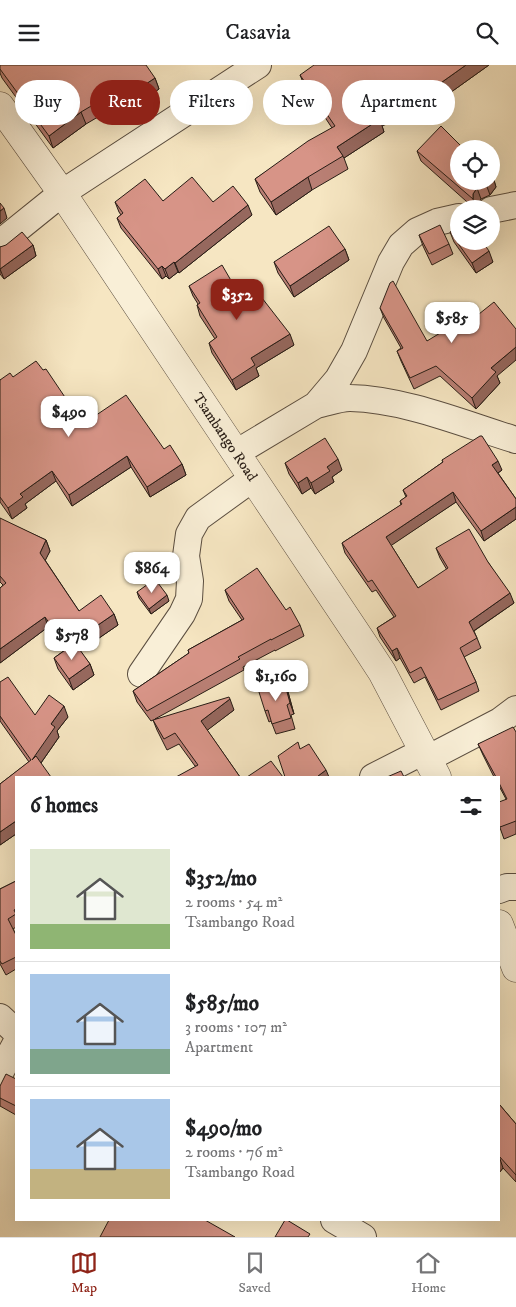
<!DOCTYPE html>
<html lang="en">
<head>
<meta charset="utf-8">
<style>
	:root { --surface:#fff; --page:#f2f2f2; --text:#202124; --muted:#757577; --line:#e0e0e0; --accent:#8f2418 }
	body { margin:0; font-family:"IM FELL DW Pica",serif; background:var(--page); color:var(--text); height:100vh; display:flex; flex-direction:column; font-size:19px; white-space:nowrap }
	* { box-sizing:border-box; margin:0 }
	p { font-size:16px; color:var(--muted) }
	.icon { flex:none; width:28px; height:28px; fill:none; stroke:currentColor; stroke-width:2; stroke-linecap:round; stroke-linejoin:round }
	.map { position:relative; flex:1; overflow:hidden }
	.drawer { position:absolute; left:15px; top:711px; width:485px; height:445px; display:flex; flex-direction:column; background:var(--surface); border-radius:0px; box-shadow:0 5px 20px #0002 }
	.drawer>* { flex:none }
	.top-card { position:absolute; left:15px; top:15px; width:486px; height:45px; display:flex; gap:10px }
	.controls { position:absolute; left:450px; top:75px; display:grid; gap:10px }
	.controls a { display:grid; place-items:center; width:50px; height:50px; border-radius:50%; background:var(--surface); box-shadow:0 5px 20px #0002; font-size:25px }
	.price { position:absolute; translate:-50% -42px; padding:0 11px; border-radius:10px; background:#fff; color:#222; font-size:16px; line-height:32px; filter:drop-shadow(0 1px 2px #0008) }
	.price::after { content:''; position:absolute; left:50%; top:30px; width:15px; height:11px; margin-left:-8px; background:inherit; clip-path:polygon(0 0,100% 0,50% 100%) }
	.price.current { background:var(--accent); color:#fff }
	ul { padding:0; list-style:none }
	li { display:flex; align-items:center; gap:15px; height:125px; padding:0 15px }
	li+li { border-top:1px solid var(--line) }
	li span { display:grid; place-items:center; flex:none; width:140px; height:100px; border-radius:0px; color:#555 }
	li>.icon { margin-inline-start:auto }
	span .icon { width:60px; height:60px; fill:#fffc; stroke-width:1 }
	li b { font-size:21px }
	h2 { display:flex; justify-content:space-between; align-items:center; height:60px; padding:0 15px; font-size:21px }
	.pill { padding:0 18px; border-radius:22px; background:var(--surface); box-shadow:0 5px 20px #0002; font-size:18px; line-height:45px }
	.pill.current { background:var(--accent); color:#fff }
	header { display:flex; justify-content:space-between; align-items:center; height:65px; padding:0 15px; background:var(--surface); font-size:22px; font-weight:600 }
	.tab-bar { display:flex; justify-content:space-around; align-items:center; height:70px; border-top:1px solid var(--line); background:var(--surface); font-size:14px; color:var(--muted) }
	.tab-bar a { display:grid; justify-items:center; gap:2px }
	.tab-bar .current { color:var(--accent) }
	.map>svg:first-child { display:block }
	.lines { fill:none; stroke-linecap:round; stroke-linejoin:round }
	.minor-casing { stroke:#5b4e40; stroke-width:28 }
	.tertiary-casing { stroke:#5b4e40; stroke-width:29 }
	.minor { stroke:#f9efd7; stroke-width:26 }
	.tertiary { stroke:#f9efd7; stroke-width:28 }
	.wall { fill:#b97f74; stroke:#271c15 }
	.shaded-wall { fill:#96685e; stroke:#271c15 }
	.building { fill:#d79487; stroke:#271c15 }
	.labels { text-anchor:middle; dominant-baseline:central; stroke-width:4; stroke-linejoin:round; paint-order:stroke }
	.street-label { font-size:15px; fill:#271c15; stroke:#f9efd7 }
</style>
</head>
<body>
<header><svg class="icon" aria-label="menu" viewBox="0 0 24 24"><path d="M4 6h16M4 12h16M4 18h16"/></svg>Casavia<svg class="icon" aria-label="search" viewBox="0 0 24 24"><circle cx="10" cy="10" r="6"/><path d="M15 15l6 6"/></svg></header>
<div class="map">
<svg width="516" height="1172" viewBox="0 0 516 1172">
	<rect width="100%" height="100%" fill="#f6e6c2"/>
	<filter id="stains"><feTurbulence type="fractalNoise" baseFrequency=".004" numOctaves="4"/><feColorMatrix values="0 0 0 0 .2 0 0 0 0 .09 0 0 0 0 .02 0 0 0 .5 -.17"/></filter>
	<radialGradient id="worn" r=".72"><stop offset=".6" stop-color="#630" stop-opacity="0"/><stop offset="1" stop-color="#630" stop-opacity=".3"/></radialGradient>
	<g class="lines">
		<defs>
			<path id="minor" d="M 491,145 L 516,140
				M 0,178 L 62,128 L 258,0
				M 316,340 C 327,338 339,333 350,333 C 404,334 464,359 516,375
				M 236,388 L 316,340 L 338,314 L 354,286 L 391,197 L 401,180 L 417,166 L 437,157 L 459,152
				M 141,609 L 182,549 L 189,534 L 190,516 L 186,491 L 189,469 L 198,453 L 253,413
				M 427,694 L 500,656 L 516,644
				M 373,712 L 424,686
				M 499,825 L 507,822 L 516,822
				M 0,952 L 16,967
				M 0,1008 L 16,978
				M 334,1155 L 363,1172"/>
			<path id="tertiary" d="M 0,41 L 62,128 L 363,578 L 382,607 L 437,712
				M 499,859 L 516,903"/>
		</defs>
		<!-- minor casing -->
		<use href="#minor" class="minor-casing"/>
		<!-- tertiary casing -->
		<use href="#tertiary" class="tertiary-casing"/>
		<!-- minor -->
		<use href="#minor" class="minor"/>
		<!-- tertiary -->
		<use href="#tertiary" class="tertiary"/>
	</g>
	<!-- wall -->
	<path class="wall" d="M 0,0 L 155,13 L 159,24 L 130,44 L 125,36 L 86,59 L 53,83 L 2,13 L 0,8 Z
		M 489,0 L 433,40 L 382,61 L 384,67 L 344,93 L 348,104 L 312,125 L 276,150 L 260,127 L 255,114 L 332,63 L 305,22 L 300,10 Z
		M 417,86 L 493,112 L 496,122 L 490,130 L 481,134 L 477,140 L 477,144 L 475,144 L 421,96 Z
		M 163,136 L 213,137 L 252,150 L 179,208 L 178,207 L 169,214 L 166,211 L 162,214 L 121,163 L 117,153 L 121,150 L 119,147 L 115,137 Z
		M 450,167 L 493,197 L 476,208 L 454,177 Z
		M 419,170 L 449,179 L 453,189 L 432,200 L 423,181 Z
		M 33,180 L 36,191 L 4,214 L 0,209 L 0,182 Z
		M 345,184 L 349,195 L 294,232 L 278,208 L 274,197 Z
		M 189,221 L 236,224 L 294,280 L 256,303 L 259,311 L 236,325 L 212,288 L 209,278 L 215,274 L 200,251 L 197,240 L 198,239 L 193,231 Z
		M 380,243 L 427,276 L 454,269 L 497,311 L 500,318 L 476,344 L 440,311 L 414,324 L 401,296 L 397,286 L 401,283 L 384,253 Z
		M 13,312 L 83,359 L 164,384 L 182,399 L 186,410 L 150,432 L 131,402 L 72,441 L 56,416 L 25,439 L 27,443 L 12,454 L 0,437 L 0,315 Z
		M 442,395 L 502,405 L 498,408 L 516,434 L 516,454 L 484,476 L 456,437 L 391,480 L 418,523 L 447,505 L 440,493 L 436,483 L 488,497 L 514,538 L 474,566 L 477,573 L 481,583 L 464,592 L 476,617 L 479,626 L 441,645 L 425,612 L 414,618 L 400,593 L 396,596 L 380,572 L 377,563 L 394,552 L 376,525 L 372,527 L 345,488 L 342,478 L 401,440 L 400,436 L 406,432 L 403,425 L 443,397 Z
		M 285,398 L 342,405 L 332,412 L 334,417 L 315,429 L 311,423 L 302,429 L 289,409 Z
		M 0,454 L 46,475 L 50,486 L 45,495 L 79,546 L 114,549 L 118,560 L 80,586 L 90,599 L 94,610 L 73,625 L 58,604 L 54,593 L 65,585 L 48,562 L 0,598 L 0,523 L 3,520 L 0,517 Z
		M 225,525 L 286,545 L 300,560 L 304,571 L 275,586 L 275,585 L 243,602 L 244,605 L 155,654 L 234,645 L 207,665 L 240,712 L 195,701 L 179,679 L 167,685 L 157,665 L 153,655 L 151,656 L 137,637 L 133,626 L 189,588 L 188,585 L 242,555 L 229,536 Z
		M 137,527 L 169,536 L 151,549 L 139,533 Z
		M 0,617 L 35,650 L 68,652 L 57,666 L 59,672 L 41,698 L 16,769 L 0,780 L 0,719 L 29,697 L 0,656 Z
		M 288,627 L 294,649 L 291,650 L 295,664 L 276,669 L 271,656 L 269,657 L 265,646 Z
		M 516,667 L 516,769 L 504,774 L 499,760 L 506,734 L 499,721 L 499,712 L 494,712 L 483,690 L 478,679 Z
		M 16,816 L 16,862 L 13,864 L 16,870 L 16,904 L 6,910 L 0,899 L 0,824 Z
		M 16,1014 L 16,1050 L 0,1041 L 0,1021 Z
		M 499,1039 L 516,1059 L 516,1117 L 503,1103 L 499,1108 Z"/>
	<!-- shaded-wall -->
	<path class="shaded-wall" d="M 466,0 L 489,0 L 433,40 L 428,27 Z
		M 155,13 L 159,24 L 130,44 L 126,32 Z
		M 81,47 L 86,59 L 53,83 L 49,71 Z
		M 380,54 L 384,67 L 344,93 L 337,82 Z
		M 308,112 L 312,125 L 276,150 L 271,137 Z
		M 493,112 L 496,122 L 490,130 L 486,119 L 489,116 L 491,116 L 491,113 Z
		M 477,123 L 481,134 L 477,140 L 476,144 L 473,134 L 473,129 Z
		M 248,140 L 252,150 L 179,208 L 175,198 Z
		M 4,143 L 7,153 L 0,159 L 0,146 Z
		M 33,180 L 36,191 L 4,214 L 0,204 Z
		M 345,184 L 349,195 L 294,232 L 290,221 Z
		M 489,186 L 493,197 L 476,208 L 472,198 Z
		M 174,197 L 178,207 L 169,214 L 165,204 Z
		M 162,201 L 166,211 L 162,214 L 158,204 Z
		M 290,269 L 294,280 L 256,303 L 259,311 L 236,325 L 232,315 L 251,293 Z
		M 516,282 L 516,295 L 497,311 L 500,318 L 476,344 L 472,333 L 491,303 Z
		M 127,391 L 131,402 L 72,441 L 69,430 Z
		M 338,394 L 342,405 L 332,412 L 334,417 L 315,429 L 311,418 L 327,402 Z
		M 498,396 L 502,405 L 495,410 L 492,400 Z
		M 182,399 L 186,410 L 150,432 L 147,422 Z
		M 52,406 L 56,416 L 25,439 L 27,443 L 12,454 L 8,443 L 20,429 Z
		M 307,412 L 311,423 L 302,429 L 298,418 Z
		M 453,427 L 456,437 L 389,482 L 386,472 Z
		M 516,442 L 516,454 L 484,476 L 481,466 Z
		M 46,475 L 50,486 L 44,498 L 40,488 Z
		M 510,528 L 514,538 L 472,567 L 469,557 Z
		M 167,530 L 169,536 L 151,549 L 149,544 Z
		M 114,549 L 118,560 L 70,593 L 66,582 Z
		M 45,552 L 48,562 L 0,598 L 0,584 Z
		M 397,583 L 400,593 L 396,596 L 392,586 Z
		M 90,599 L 94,610 L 73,625 L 69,614 Z
		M 284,616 L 288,627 L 294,649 L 290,638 Z
		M 230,634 L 234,645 L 205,667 L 201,656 Z
		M 64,641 L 68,652 L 57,666 L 59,672 L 36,705 L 32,695 L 51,659 Z
		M 326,705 L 329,712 L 318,712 L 318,711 Z
		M 16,756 L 16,769 L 0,780 L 0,767 Z
		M 499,1091 L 503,1103 L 499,1108 Z"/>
	<!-- building -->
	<path class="building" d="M 0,0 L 146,0 L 155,13 L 126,32 L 120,24 L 81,47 L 49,71 L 0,4 Z
		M 314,0 L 466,0 L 428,27 L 377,49 L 380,54 L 337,82 L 343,91 L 308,112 L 271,137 L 255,114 L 308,76 L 335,61 L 300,10 Z
		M 441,61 L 464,84 L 459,84 L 459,116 L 489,116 L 486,119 L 477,123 L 473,129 L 473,134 L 417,86 Z
		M 192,112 L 213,137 L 233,121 L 248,140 L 175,198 L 174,197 L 165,204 L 162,201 L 158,204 L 117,153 L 123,148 L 115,137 L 145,114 L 163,136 Z
		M 0,138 L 4,143 L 0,146 Z
		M 440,160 L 449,179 L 429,189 L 419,170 Z
		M 329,161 L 345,184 L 290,221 L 274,197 Z
		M 459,161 L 459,176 L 482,176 L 489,186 L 472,198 L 450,167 Z
		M 22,167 L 33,180 L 0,204 L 0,182 L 6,180 Z
		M 222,200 L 236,224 L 248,215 L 290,269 L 251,293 L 255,300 L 232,315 L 209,278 L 217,272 L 197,240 L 200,238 L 189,221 Z
		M 393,216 L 427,276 L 450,262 L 454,269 L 494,237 L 516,264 L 516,282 L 491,303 L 496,307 L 472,333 L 436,301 L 410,313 L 397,286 L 403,283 L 380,243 L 390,218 Z
		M 36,296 L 43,305 L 46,304 L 83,359 L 126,330 L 164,384 L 170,380 L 182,399 L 147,422 L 127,391 L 69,430 L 52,406 L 20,429 L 23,432 L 8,443 L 0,432 L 0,315 L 10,308 L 13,312 Z
		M 480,371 L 482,371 L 498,396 L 492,400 L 516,434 L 516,442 L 481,466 L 453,427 L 386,472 L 418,523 L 448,503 L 436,483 L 469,464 L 488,497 L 510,528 L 469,557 L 477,573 L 460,583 L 476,617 L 438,635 L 421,602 L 410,608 L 397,583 L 392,586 L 377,563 L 396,551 L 372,515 L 368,517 L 342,478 L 402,439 L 400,436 L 407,431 L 403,425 L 443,397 L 442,395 Z
		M 325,373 L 338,394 L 327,402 L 330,406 L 311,418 L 307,412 L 298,418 L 285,398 Z
		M 0,453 L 46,475 L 40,488 L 79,546 L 101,530 L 114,549 L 66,582 L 45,552 L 0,584 L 0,523 L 6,518 L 0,511 Z
		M 257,503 L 286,545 L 290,542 L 300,560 L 271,575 L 271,574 L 238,592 L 240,594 L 147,646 L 133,626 L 189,588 L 188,585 L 244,554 L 225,525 Z
		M 155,514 L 167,530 L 149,544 L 137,527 Z
		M 75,578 L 90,599 L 69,614 L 54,593 Z
		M 8,612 L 35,650 L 49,630 L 64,641 L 51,659 L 55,662 L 32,695 L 36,691 L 51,712 L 16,712 L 16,756 L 0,767 L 0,719 L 31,695 L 0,651 L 0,617 Z
		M 284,616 L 290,638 L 287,640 L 291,653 L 272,659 L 268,645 L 265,646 L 258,624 Z
		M 229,632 L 230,634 L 201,656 L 240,712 L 176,712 L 198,700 L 175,668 L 164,674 L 153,655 Z
		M 513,662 L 516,667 L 516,756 L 500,762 L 499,759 L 499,737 L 507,734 L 499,718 L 499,712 L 496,712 L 478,679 Z
		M 298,677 L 300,684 L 309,679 L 326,705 L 318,711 L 319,712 L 285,712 L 278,691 Z
		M 271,696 L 283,712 L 247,712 Z
		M 401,706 L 404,712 L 387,712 Z
		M 16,816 L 16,844 L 14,845 L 16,849 L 8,854 L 16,870 L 16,892 L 2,899 L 0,896 L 0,824 Z
		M 6,1009 L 16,1014 L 16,1041 L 0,1033 L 0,1021 Z
		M 499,1039 L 516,1059 L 516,1110 L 499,1091 Z
		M 109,1155 L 205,1155 L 235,1172 L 100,1172 Z
		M 285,1155 L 287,1155 L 310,1169 L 308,1172 L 275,1172 Z"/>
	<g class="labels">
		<!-- street labels -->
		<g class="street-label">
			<text transform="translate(225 372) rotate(56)">Tsambango Road</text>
		</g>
	</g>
	<rect width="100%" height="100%" filter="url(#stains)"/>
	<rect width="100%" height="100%" fill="url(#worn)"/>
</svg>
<div class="controls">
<a><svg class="icon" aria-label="locate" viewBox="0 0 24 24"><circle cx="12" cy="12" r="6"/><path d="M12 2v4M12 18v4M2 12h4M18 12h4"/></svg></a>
<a><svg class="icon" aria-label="layers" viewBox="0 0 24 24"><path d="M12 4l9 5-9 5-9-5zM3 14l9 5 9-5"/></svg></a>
</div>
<b class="price current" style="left:237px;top:256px">$352</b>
<b class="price" style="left:452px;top:279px">$585</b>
<b class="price" style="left:69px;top:373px">$490</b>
<b class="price" style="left:152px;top:529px">$864</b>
<b class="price" style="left:72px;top:596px">$578</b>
<b class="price" style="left:276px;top:637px">$1,160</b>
<div class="top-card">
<a class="pill">Buy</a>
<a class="pill current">Rent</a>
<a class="pill">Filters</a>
<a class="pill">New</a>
<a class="pill">Apartment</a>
</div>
<section class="drawer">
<h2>6 homes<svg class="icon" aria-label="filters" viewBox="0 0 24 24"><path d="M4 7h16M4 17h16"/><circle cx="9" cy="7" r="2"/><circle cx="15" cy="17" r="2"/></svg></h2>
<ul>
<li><span style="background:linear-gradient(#dfe7d0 75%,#8fb573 0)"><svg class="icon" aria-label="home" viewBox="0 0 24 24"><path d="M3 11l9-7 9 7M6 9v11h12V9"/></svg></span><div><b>$352/mo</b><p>2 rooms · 54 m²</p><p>Tsambango Road</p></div></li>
<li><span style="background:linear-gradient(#a9c7e8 75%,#7fa58c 0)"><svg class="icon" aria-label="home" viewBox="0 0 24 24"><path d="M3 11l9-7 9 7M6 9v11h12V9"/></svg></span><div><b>$585/mo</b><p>3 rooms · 107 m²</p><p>Apartment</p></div></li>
<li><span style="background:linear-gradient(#a9c7e8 70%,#c2b280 0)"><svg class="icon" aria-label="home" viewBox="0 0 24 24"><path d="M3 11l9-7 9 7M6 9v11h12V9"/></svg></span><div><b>$490/mo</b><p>2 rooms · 76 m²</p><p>Tsambango Road</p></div></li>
</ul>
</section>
</div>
<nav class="tab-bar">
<a class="current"><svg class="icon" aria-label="map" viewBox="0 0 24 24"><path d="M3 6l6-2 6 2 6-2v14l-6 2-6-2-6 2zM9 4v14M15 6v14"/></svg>Map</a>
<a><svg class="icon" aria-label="saved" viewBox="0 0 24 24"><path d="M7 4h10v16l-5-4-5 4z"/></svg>Saved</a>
<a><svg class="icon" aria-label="home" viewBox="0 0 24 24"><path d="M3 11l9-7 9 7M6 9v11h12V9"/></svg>Home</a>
</nav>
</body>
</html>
